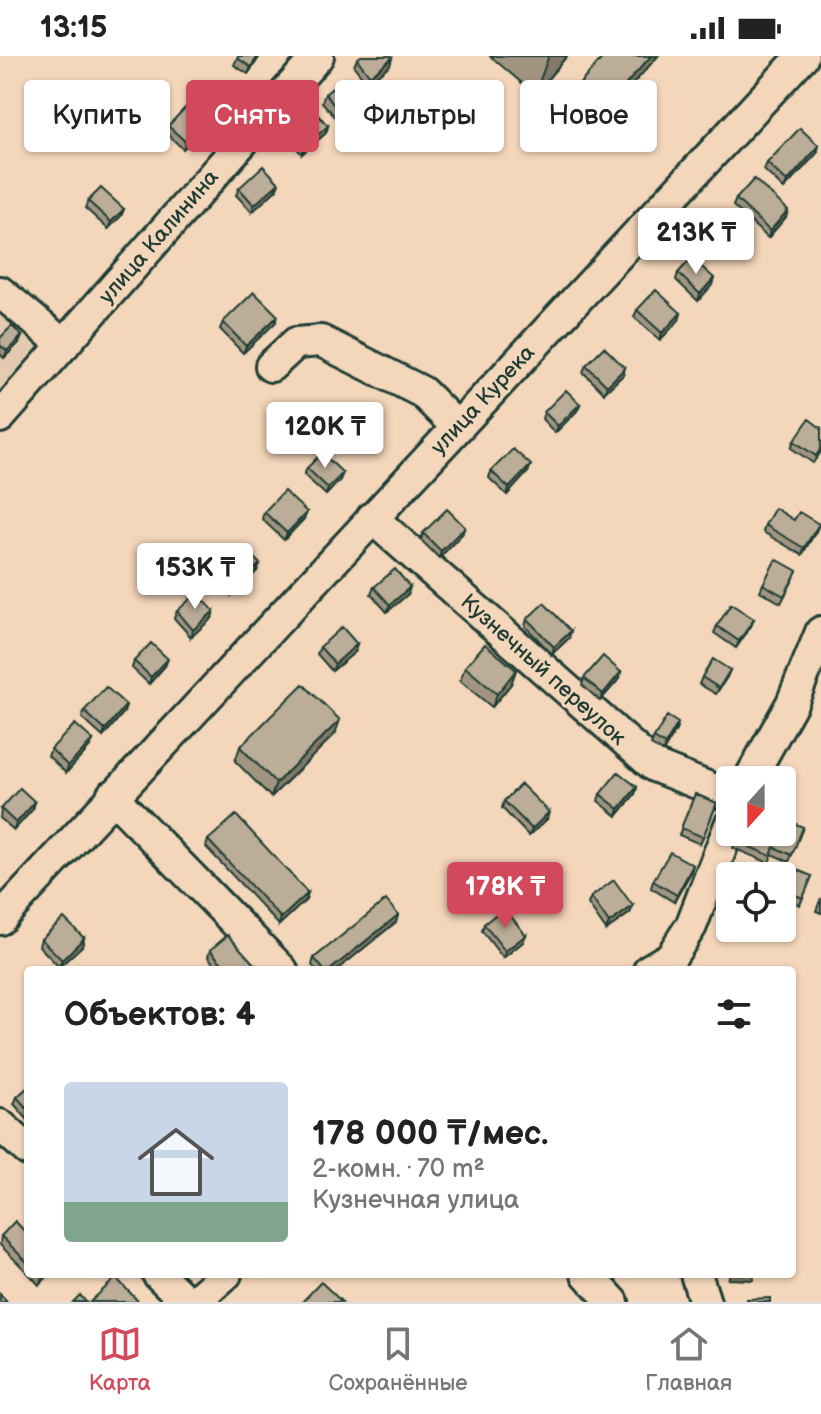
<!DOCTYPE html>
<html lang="ru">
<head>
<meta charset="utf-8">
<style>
	:root { --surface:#fff; --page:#f2f2f2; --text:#222; --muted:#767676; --line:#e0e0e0; --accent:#d1495b }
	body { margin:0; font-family:"Balsamiq Sans",sans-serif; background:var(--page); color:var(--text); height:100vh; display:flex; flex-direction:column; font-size:30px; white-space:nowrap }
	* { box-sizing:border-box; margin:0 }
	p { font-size:26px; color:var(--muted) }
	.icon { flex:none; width:44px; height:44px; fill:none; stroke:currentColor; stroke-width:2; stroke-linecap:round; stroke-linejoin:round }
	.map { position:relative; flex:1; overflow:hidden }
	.details { position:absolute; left:24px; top:910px; width:772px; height:312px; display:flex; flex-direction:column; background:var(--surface); border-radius:8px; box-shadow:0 2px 6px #0004 }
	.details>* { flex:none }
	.top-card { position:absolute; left:24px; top:24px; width:774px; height:72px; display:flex; gap:16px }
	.needle { width:52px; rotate:201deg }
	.tools { position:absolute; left:716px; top:710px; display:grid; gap:16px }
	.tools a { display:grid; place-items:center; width:80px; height:80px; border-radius:8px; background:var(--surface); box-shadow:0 2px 6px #0004; font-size:40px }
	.price { position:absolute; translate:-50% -68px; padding:0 18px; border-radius:8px; background:#fff; color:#222; font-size:26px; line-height:52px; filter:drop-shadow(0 2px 4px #0008) }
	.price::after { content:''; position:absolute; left:50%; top:48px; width:24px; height:18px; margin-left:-12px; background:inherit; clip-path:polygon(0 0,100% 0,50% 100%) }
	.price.current { background:var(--accent); color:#fff }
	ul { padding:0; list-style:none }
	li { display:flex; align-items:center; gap:24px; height:200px; padding:0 40px }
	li+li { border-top:2px solid var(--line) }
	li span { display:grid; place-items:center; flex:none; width:224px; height:160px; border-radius:8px; color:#555 }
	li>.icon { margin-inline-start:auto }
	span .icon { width:96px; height:96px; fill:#fffc; stroke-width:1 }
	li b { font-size:34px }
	h2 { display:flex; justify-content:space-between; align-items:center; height:96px; padding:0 40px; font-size:34px }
	.chip { padding:0 28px; border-radius:8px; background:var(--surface); box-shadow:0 2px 6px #0004; font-size:28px; line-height:72px }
	.chip.current { background:var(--accent); color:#fff }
	.status { display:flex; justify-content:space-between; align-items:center; height:56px; padding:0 40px; background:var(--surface); direction:ltr }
	.status svg { height:22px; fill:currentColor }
	.tab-bar { display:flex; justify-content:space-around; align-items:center; height:112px; border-top:2px solid var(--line); background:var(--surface); font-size:22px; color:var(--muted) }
	.tab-bar a { display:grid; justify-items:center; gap:4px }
	.tab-bar .current { color:var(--accent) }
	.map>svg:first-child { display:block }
	.built { fill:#e3cab0 }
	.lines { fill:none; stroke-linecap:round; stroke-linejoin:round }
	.minor-casing { stroke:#1f3d34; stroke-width:36 }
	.minor { stroke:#f4d6ba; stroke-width:30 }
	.wall { fill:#a19582; stroke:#1f3d34; stroke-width:2 }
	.shaded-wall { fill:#83796a; stroke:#1f3d34; stroke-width:2 }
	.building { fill:#bbad97; stroke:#1f3d34; stroke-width:2 }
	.labels { text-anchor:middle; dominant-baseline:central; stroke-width:6; stroke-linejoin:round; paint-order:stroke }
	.street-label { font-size:22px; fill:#1f3d34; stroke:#f4d6ba }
</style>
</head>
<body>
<div class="status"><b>13:15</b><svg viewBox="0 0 49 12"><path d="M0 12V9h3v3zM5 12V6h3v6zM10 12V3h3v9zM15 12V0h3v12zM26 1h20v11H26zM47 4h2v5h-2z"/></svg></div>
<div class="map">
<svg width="821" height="1246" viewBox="0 0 821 1246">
	<rect width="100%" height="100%" fill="#f4d6ba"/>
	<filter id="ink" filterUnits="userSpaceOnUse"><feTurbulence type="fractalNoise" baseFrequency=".0125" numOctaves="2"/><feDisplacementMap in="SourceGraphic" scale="16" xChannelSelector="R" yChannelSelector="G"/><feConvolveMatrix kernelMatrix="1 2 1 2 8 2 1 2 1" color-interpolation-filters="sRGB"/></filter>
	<g filter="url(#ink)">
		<!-- built -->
		<path class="built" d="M 0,248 L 48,289 L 0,340 Z"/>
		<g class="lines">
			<defs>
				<path id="minor" d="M 0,236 L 64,289
					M 271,310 L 296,287 L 321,285 L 422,336 L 457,371
					M 0,361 L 318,0
					M 372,462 L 654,710 L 730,740
					M 749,724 L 792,647 L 821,576
					M 112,740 L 282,914
					M 0,863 L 803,0
					M 649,914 L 671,901 L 691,870 L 730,769
					M 0,1069 L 28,1094
					M 158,1218 L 187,1246
					M 587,1218 L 613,1246
					M 696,1218 L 705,1246
					M 194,1246 L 226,1218"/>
			</defs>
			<!-- minor casing -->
			<use href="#minor" class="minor-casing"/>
			<!-- minor -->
			<use href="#minor" class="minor"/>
		</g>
		<!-- wall -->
		<path class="wall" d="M 260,0 L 248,18 L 234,9 L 237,2 Z
			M 490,0 L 567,0 L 535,38 Z
			M 604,0 L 658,0 L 592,73 L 567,50 L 572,37 Z
			M 392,2 L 390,9 L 367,27 L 354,10 L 357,3 Z
			M 325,38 L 356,45 L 336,62 L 322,46 Z
			M 202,68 L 200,75 L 183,93 L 166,77 L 168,70 Z
			M 328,70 L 326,77 L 302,98 L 286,81 L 289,74 Z
			M 817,97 L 784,133 L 764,114 L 767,107 Z
			M 239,132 L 276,134 L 252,156 L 236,139 Z
			M 736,143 L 788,154 L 786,161 L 768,182 L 733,150 Z
			M 88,145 L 124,153 L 121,160 L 108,173 L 85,152 Z
			M 680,181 L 716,186 L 697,206 L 712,229 L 698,245 L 676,224 L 678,217 L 692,202 L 677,188 Z
			M 637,254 L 681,257 L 679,264 L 660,284 L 634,261 Z
			M 223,266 L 275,267 L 243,297 L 220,273 Z
			M 22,280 L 19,287 L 4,302 L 0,298 L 0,282 Z
			M 586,309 L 623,319 L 604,337 L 583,316 Z
			M 580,348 L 577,355 L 555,377 L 542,363 L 544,356 Z
			M 821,372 L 821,396 L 813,407 L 791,392 L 794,385 Z
			M 307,412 L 340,424 L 326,439 L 304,419 Z
			M 491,415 L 528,416 L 507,439 L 489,422 Z
			M 264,456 L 307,456 L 304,463 L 284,484 L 262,463 Z
			M 794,464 L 819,468 L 816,475 L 802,499 L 763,476 L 765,469 Z
			M 423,477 L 462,478 L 439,502 L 421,484 Z
			M 260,508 L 257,515 L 232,539 L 219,525 L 221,518 Z
			M 794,522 L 781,547 L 760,535 L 763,528 Z
			M 374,531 L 408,538 L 387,556 L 371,538 Z
			M 177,555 L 212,562 L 191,581 L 174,562 Z
			M 527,563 L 569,582 L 552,598 L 525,570 Z
			M 754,563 L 751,570 L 736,592 L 714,577 L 717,570 Z
			M 320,591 L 355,596 L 332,615 L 317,598 Z
			M 134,605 L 165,610 L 149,628 L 132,612 Z
			M 465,611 L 516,614 L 511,628 L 492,651 L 460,625 Z
			M 730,614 L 727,621 L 716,638 L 699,628 L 702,621 Z
			M 621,616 L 619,623 L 600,645 L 582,629 L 584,622 Z
			M 84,655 L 124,656 L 103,681 L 82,662 Z
			M 676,674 L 663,696 L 651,689 L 654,682 Z
			M 335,678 L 271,741 L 235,705 L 240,691 Z
			M 93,684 L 90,691 L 66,717 L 48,700 L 51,693 Z
			M 637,731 L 635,738 L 617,760 L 598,745 L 600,738 Z
			M 695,738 L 717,747 L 700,788 L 679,779 Z
			M 504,745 L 547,763 L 529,780 L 502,752 Z
			M 35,746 L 33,753 L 14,774 L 0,762 L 1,753 Z
			M 803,771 L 789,806 L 772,798 L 769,807 L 733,792 L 740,776 Z
			M 208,784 L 308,837 L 306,844 L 279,869 L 206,791 Z
			M 693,809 L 691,816 L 674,846 L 651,832 L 653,825 Z
			M 782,820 L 812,820 L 800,849 L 782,842 Z
			M 591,841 L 633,850 L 630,857 L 606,874 L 588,848 Z
			M 821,842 L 821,857 L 816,855 Z
			M 398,859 L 396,866 L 337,914 L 316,914 L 312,909 L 314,902 Z
			M 484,868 L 523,886 L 503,902 L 482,875 Z
			M 84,882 L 82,890 L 59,911 L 39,890 L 41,883 Z
			M 210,894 L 254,908 L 252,914 L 219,914 L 208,901 Z
			M 28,1031 L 28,1064 L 14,1048 L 17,1041 Z
			M 28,1179 L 28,1217 L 0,1189 L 1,1180 Z
			M 29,1218 L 50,1218 L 39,1229 Z"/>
		<!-- shaded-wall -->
		<path class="shaded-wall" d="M 258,0 L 260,0 L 248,18 L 251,11 Z
			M 549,0 L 567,0 L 535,38 L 548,2 Z
			M 651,0 L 658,0 L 592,73 L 598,60 Z
			M 392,2 L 390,9 L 367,27 L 370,20 Z
			M 359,38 L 356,45 L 336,62 L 339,55 Z
			M 202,68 L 200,75 L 183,93 L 186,86 Z
			M 328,70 L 326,77 L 302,98 L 304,91 Z
			M 819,90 L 817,97 L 784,133 L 787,126 Z
			M 279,127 L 276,134 L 252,156 L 254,149 Z
			M 124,153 L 121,160 L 108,173 L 111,166 Z
			M 788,154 L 786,161 L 768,182 L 770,175 Z
			M 718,179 L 716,186 L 696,206 L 699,199 Z
			M 714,222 L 712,229 L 698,245 L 700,238 Z
			M 681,257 L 679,264 L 660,284 L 662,277 Z
			M 278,260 L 275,267 L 243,297 L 246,290 Z
			M 22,280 L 19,287 L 4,302 L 7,295 Z
			M 625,312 L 623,319 L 604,337 L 607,330 Z
			M 580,348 L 577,355 L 555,377 L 558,370 Z
			M 531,409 L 528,416 L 507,439 L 509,432 Z
			M 343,417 L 340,424 L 326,439 L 328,432 Z
			M 307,456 L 304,463 L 284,484 L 287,477 Z
			M 819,468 L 816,475 L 802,499 L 804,492 Z
			M 465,471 L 462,478 L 439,502 L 441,495 Z
			M 260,508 L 257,515 L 232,539 L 234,532 Z
			M 410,531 L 408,538 L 387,556 L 390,549 Z
			M 214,555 L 212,562 L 191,581 L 193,574 Z
			M 754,563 L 751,570 L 736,592 L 739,585 Z
			M 571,575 L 569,582 L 552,598 L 554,591 Z
			M 357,588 L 355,596 L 332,615 L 335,608 Z
			M 168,603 L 165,610 L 149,628 L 151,621 Z
			M 516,614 L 511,628 L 492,651 L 497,638 Z
			M 730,614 L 727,621 L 716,638 L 719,632 Z
			M 621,616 L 619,623 L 600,645 L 603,638 Z
			M 126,649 L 124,656 L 103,681 L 105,674 Z
			M 340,664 L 335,678 L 271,741 L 276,727 Z
			M 678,667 L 676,674 L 663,696 L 665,689 Z
			M 93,684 L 90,691 L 66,717 L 68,710 Z
			M 637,731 L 635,738 L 617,760 L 619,753 Z
			M 35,746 L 33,753 L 14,774 L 16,767 Z
			M 549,756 L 547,763 L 529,780 L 532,773 Z
			M 693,809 L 691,816 L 674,846 L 677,839 Z
			M 308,837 L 306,844 L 279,869 L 281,862 Z
			M 633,850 L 630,857 L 606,874 L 609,867 Z
			M 398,859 L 396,866 L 337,914 L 330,914 Z
			M 526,879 L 523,886 L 503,902 L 505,895 Z
			M 84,882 L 82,890 L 59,911 L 62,904 Z
			M 46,1218 L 50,1218 L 39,1229 L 42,1222 Z
			M 730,1218 L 755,1218 L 753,1224 L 728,1223 Z"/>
		<!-- building -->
		<path class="building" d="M 238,0 L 258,0 L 251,11 L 237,2 Z
			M 361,0 L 391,0 L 392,2 L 370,20 L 357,3 Z
			M 604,0 L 651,0 L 598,60 L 572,37 Z
			M 345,22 L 359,38 L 339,55 L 325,38 Z
			M 185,52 L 202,68 L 186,86 L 168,70 Z
			M 313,53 L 328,70 L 304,91 L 289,74 Z
			M 800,72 L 819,90 L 787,126 L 767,107 Z
			M 263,110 L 279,127 L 254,149 L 239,132 Z
			M 754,123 L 788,154 L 770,175 L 736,143 Z
			M 101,132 L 124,153 L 111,166 L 88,145 Z
			M 700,161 L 718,179 L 699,199 L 680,181 Z
			M 692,202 L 714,222 L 700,238 L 678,217 Z
			M 656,234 L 681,257 L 662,277 L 637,254 Z
			M 254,236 L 278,260 L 246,290 L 223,266 Z
			M 12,270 L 22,280 L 7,295 L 0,289 L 0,282 Z
			M 604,291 L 625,312 L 607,330 L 586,309 Z
			M 566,334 L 580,348 L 558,370 L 544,356 Z
			M 809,363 L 821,372 L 821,392 L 816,400 L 794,385 Z
			M 513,393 L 531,409 L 509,432 L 491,415 Z
			M 322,397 L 343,417 L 328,432 L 307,412 Z
			M 284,435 L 307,456 L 287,477 L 264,456 Z
			M 775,452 L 794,464 L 799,456 L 819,468 L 804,492 L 765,469 Z
			M 447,453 L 465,471 L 441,495 L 423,477 Z
			M 246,494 L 260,508 L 234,532 L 221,518 Z
			M 776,503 L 797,515 L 784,540 L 763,528 Z
			M 395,513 L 410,531 L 390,549 L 374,531 Z
			M 197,537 L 214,555 L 193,574 L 177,555 Z
			M 544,547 L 571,575 L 554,591 L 527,563 Z
			M 731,548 L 754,563 L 739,585 L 717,570 Z
			M 342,571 L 357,588 L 335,608 L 320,591 Z
			M 151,587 L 168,603 L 151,621 L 134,605 Z
			M 485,588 L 516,614 L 497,638 L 465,611 Z
			M 603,600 L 621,616 L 603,638 L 584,622 Z
			M 713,603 L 730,614 L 719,632 L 702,621 Z
			M 303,628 L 340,664 L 276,727 L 240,691 Z
			M 106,631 L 126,649 L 105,674 L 84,655 Z
			M 667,660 L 678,667 L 665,689 L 654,682 Z
			M 75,668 L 93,684 L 68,710 L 51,693 Z
			M 618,716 L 637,731 L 619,753 L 600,738 Z
			M 521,728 L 549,756 L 532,773 L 504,745 Z
			M 20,732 L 35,746 L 16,767 L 1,753 Z
			M 695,738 L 717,747 L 703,781 L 681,772 Z
			M 236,759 L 308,837 L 281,862 L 208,784 Z
			M 782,762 L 803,771 L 792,799 L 774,791 L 771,800 L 736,785 L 740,776 L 782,776 Z
			M 670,796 L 693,809 L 677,839 L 653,825 Z
			M 785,809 L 812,820 L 803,842 L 782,834 L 782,820 L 780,820 Z
			M 614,824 L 633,850 L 609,867 L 591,841 Z
			M 386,844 L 398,859 L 330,914 L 324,914 L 314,902 Z
			M 504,852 L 526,879 L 505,895 L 484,868 Z
			M 64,862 L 84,882 L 62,904 L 41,883 Z
			M 228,879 L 254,908 L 247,914 L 228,914 L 210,894 Z
			M 28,1031 L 28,1054 L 17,1041 Z
			M 15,1165 L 28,1179 L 28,1207 L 1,1180 Z
			M 116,1222 L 138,1245 L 136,1246 L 90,1246 Z
			M 321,1226 L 342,1246 L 302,1246 Z
			M 0,1238 L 7,1246 L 0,1246 Z
			M 80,1239 L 86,1246 L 73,1246 Z
			M 770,1242 L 770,1246 L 747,1246 L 747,1243 Z"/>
	</g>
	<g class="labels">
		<!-- street labels -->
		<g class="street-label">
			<text transform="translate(159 181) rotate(-49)">улица Калинина</text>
			<text transform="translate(483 344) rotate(-47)">улица Курека</text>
			<text transform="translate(543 614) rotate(42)">Кузнечный переулок</text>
		</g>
	</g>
</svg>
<div class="tools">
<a><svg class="needle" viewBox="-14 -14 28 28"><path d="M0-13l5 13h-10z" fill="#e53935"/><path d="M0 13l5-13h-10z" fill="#767676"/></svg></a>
<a><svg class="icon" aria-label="locate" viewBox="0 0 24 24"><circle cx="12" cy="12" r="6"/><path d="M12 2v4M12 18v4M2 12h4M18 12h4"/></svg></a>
</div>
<b class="price" style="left:696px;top:220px">213K ₸</b>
<b class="price" style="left:325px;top:414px">120K ₸</b>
<b class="price" style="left:195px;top:555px">153K ₸</b>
<b class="price current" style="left:505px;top:874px">178K ₸</b>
<div class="top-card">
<a class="chip">Купить</a>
<a class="chip current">Снять</a>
<a class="chip">Фильтры</a>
<a class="chip">Новое</a>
</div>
<section class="details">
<h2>Объектов: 4<svg class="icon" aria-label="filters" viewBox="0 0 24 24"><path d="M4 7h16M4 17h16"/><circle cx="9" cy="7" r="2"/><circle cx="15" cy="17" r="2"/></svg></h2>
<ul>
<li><span style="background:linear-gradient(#c9d6e8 75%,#7fa58c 0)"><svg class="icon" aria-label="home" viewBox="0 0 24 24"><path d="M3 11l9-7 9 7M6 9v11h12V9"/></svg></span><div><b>178 000 ₸/мес.</b><p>2-комн. · 70 m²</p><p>Кузнечная улица</p></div></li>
</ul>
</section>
</div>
<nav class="tab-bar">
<a class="current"><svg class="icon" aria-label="map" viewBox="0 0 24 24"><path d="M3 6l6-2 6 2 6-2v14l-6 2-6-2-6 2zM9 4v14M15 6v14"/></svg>Карта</a>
<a><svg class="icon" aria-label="saved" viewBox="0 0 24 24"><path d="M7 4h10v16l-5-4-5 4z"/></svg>Сохранённые</a>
<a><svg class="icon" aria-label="home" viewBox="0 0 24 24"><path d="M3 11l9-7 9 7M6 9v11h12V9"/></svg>Главная</a>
</nav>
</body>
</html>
